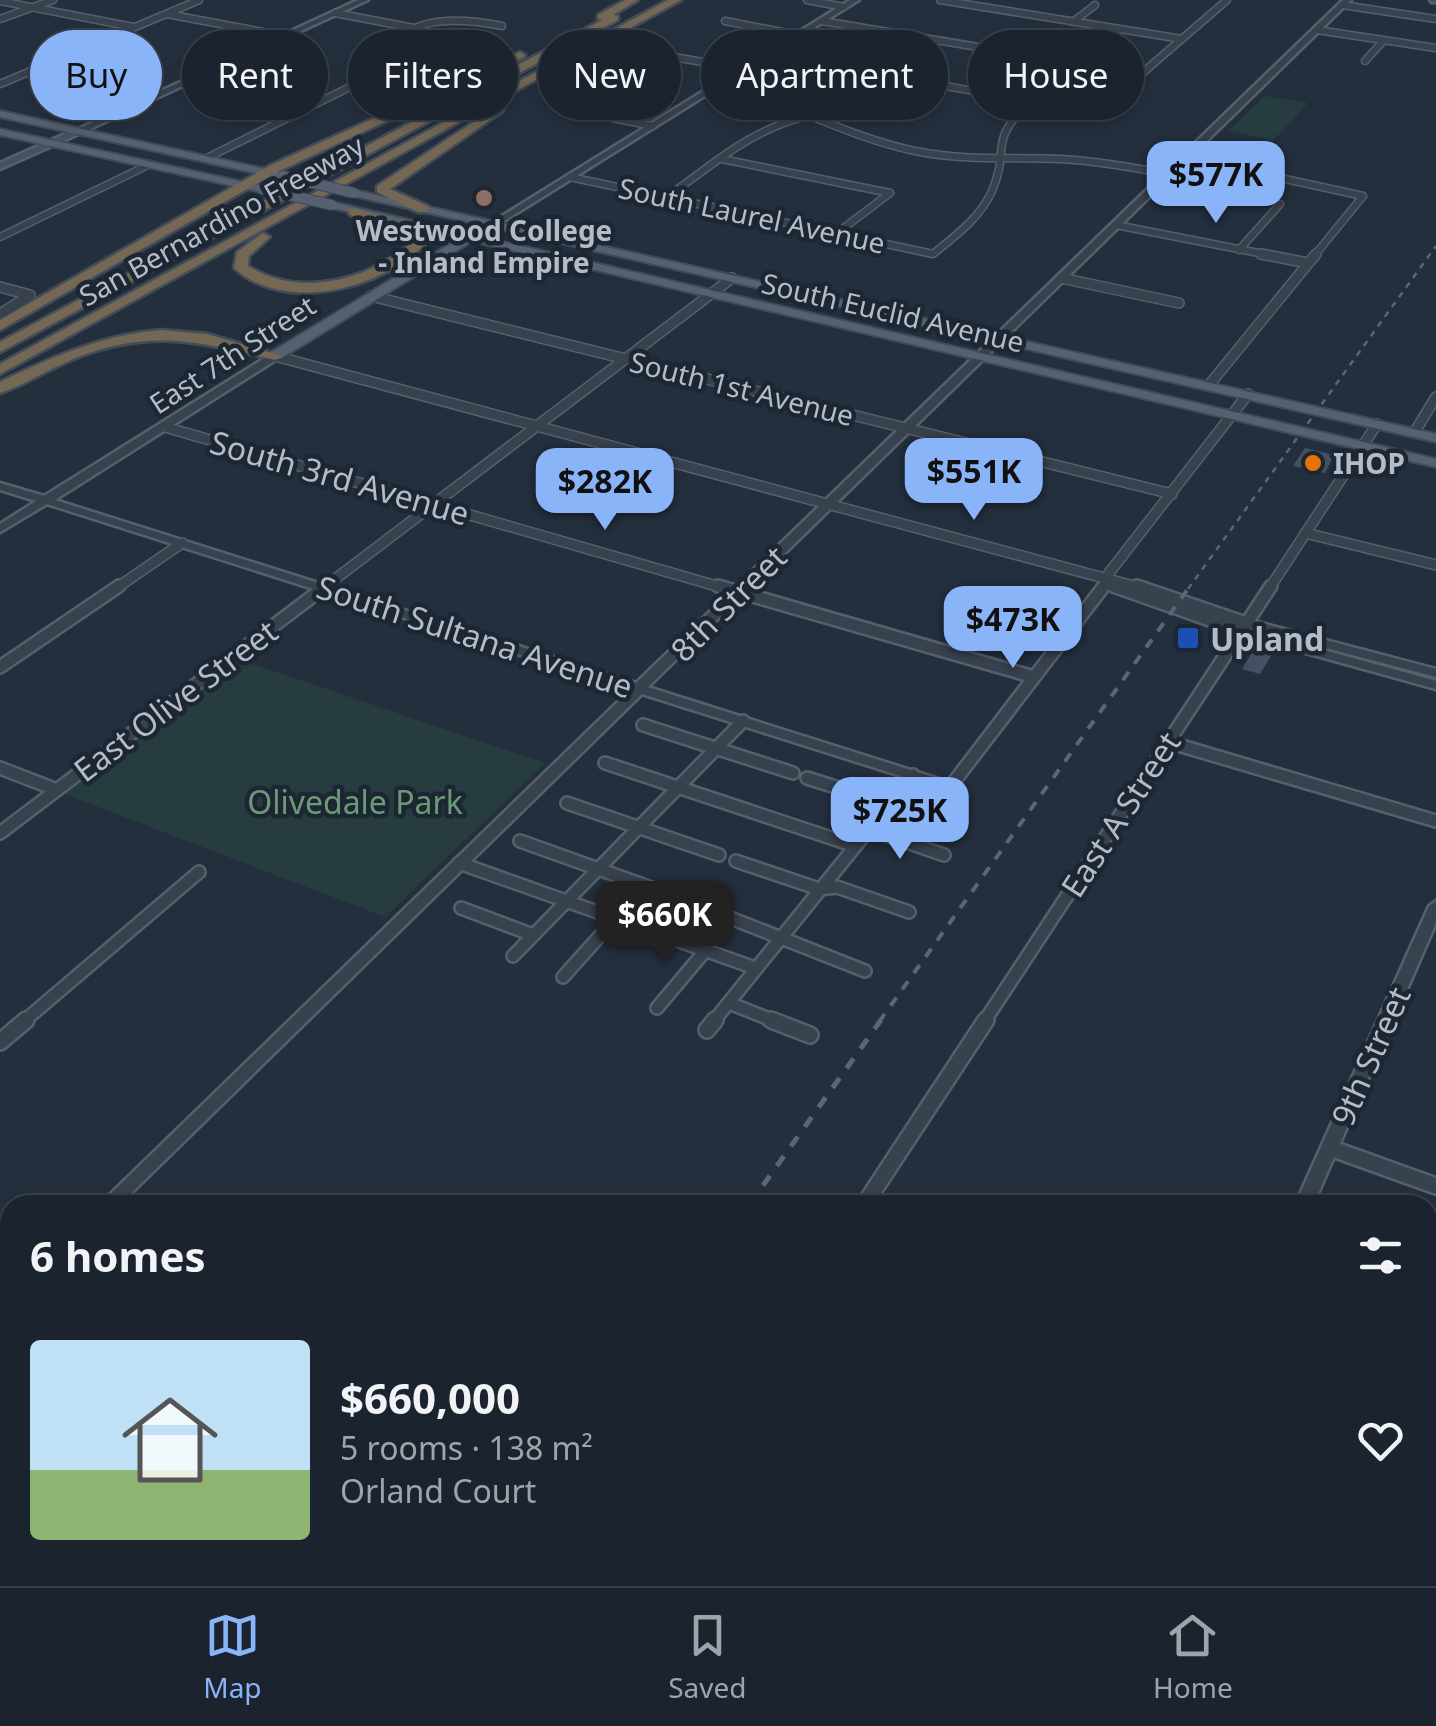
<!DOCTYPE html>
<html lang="en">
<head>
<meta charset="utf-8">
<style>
	:root { --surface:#1b232e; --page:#242b36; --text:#f1f3f6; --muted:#a0a4aa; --line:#39404a; --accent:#8ab4f8 }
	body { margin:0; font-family:"Noto Sans",sans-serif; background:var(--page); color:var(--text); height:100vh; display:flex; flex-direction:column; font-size:38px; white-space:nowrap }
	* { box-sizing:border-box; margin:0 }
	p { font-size:32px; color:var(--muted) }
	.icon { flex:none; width:55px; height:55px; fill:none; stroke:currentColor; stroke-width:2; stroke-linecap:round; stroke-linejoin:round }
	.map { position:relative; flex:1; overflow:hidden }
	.side { position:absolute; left:0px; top:1195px; width:1438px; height:392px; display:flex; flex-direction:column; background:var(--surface); border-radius:30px 30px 0 0; box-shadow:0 5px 15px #0003,0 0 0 2px var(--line) }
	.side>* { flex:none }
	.banner { position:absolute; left:30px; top:30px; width:1378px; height:90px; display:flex; gap:20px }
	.price { position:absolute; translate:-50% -85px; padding:0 22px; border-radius:20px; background:var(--accent); color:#111; font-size:32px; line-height:65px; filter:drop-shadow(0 2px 5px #0008) }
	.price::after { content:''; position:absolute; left:50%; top:60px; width:30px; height:22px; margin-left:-15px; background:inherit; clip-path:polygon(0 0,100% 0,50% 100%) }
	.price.selected { background:#222; color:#fff }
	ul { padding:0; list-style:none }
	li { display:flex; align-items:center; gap:30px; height:250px; padding:0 30px }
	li+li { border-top:2px solid var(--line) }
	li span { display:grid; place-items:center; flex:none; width:280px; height:200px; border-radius:10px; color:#555 }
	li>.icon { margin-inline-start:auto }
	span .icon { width:120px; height:120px; fill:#fffc; stroke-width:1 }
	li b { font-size:42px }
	h2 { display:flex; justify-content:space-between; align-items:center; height:120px; padding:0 30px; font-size:42px }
	.tag { padding:0 35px; border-radius:45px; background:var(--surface); box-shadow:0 5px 15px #0003,0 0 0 2px var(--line); font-size:35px; line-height:90px }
	.tag.selected { background:var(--accent); color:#111 }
	.dock { display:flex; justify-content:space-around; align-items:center; height:140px; border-top:2px solid var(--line); background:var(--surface); font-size:28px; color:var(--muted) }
	.dock a { display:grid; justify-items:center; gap:5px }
	.dock .selected { color:var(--accent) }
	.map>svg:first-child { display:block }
	.green { fill:#263c3f }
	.building { fill:#455162 }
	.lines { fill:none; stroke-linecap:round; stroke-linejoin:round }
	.minor-far3-casing { stroke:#565f6c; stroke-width:9 }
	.minor-far2-casing { stroke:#565f6c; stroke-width:12 }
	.minor-far1-casing { stroke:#565f6c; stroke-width:16 }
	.minor-casing { stroke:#565f6c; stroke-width:20 }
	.tertiary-casing { stroke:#565f6c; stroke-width:5 }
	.secondary-casing { stroke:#565f6c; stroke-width:5 }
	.primary-casing { stroke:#414a57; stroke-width:4 }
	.motorway-casing { stroke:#434c59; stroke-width:5 }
	.minor-far3 { stroke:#38414e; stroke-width:6 }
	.minor-far2 { stroke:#38414e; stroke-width:9 }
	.minor-far1 { stroke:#38414e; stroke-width:11 }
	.minor { stroke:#38414e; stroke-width:15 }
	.tertiary { fill:#38414e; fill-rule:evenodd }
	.secondary { fill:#465061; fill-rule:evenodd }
	.primary { fill:#56606e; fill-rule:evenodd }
	.motorway { fill:#746855; fill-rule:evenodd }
	.rail-far2 { stroke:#5a6575; stroke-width:2.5; stroke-dasharray:6 6; stroke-linecap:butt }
	.rail-far1 { stroke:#5a6575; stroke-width:4; stroke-dasharray:10 10; stroke-linecap:butt }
	.rail { stroke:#5a6575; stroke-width:5; stroke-dasharray:12 12; stroke-linecap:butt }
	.primary-bridge-casing { stroke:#414a57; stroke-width:12; stroke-linecap:butt }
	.primary-bridge { stroke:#56606e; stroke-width:10 }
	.education-dot { fill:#8d6e63; stroke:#1d2633; stroke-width:4 }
	.food-dot { fill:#e8710a; stroke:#1d2633; stroke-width:4 }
	.transit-dot { fill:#1a4fb4; stroke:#1d2633; stroke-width:4 }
	.labels { text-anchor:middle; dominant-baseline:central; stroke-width:9; stroke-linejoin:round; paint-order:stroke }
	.far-street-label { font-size:28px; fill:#b4bcc9; stroke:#1d2633 }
	.far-poi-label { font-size:28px; font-weight:bold; fill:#b4bcc9; stroke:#1d2633 }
	.street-label { font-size:32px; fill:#b4bcc9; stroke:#1d2633 }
	.poi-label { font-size:32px; font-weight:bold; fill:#b4bcc9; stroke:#1d2633; text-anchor:start }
	.park-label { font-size:32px; fill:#6b9a76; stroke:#1d2633 }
</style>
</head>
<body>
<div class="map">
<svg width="1436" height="1586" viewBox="0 0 1436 1586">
	<rect width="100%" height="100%" fill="#242f3e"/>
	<!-- green -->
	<path class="green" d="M 1265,96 L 1308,103 L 1273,141 L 1228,131 Z
		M 238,659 L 545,763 L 385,917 L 62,793 Z
		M 10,1339 L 10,1578 L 63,1578 L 56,1586 L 0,1586 L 0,1349 Z"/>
	<!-- building -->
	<path class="building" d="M 1305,448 L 1334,455 L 1325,473 L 1293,466 Z
		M 1256,646 L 1274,651 L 1260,674 L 1242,669 Z"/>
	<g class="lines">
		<defs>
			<path id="minor-far3" d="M 807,0 L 844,7
				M 940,0 L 1182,39
				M 0,1 L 133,27
				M 1342,5 L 1436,19
				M 335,13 L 414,28
				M 167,14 L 285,36
				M 0,19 L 53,0
				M 725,21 L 798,35
				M 822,21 L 1140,74
				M 1073,22 L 1095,5
				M 1317,30 L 1436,48
				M 387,47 L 440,57
				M 767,54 L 1096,113 L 1227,0
				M 1365,61 L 1384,40
				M 39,68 L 160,93
				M 719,83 C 786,101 847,137 915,151 C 963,161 1012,157 1060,159 C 1096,161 1132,167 1167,174
				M 0,84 L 199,0
				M 567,109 L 662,55 L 743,69
				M 567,109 L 653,126
				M 1185,157 L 1363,196 L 1314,256
				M 205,159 L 380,72 L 388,64 L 385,51 C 413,14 462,18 502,26
				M 722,159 L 890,193
				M 570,177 L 933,254 C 955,236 980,218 992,191 C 1011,146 986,143 1031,101
				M 667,197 C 704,171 740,139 784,123 C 833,105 884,107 932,84
				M 1116,225 L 1274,256
				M 837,233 L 890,193
				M 0,237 L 150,164
				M 1239,250 L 1280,204"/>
			<path id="minor-far2" d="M 1261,254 L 1308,263
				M 1061,278 L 1179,303
				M 0,287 L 30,295
				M 371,296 L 1172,494
				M 0,314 L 30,295
				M 275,356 L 1145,589
				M 1209,385 L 1316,254
				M 165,427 L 727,589
				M 1414,433 L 1436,397
				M 1305,533 L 1436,565
				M 1108,581 L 1117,589
				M 115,589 L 182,543
				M 322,589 L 732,278
				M 1102,589 L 1109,573 L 1248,394
				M 1269,589 L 1377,424"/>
			<path id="minor-far1" d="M 718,586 L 1034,677
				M 1113,586 L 1241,631
				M 1137,586 L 1246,623
				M 0,667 L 119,586
				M 643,725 L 793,773
				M 1168,742 L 1436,821
				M 605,763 L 855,846
				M 0,768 L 57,790
				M 807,778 L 889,804
				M 950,787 L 1104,586
				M 567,803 L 719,855
				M 869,829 L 944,855
				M 0,833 L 326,586
				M 520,841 L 660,891
				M 916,845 L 946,805
				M 736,861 L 819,889 L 837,887 L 909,912
				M 459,863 L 755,968
				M 461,908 L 533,935
				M 710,910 L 865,971
				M 513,956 L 743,721
				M 563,977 L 615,919
				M 729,1003 L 777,1022
				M 657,1008 L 705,951
				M 23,1022 L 199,872
				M 713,1022 L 913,775
				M 984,1022 L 1271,586"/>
			<path id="minor" d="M 771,1020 L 810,1035
				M 707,1030 L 715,1020
				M 0,1042 L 26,1020
				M 1330,1148 L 1436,1186
				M 864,1205 L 986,1020
				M 1428,1565 L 1436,1568"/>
			<path id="tertiary" d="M 358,0 L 368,0 L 81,133 L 74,131 Z
				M 850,0 L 859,0 L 496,226 L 489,224 Z
				M 1343,0 L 1351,0 L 648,687 L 955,784 L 957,787 L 955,790 L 945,790 L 642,694 L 119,1205 L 99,1205 L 630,690 L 47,504 L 0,532 L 0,524 L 36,501 L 0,490 L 0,483 L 44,496 L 271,354 L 279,354 L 279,358 L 55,500 L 636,683 Z
				M 1246,619 L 1436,669 L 1436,677 L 1242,626 L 1240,623 L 1242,620 Z
				M 1241,627 L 1436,681 L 1436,689 L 1237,634 L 1235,631 L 1237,628 Z
				M 1436,901 L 1436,923 L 1313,1205 L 1295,1205 L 1429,906 Z
				M 0,1227 L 10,1231 L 10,1246 L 0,1242 Z
				M 10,1293 L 10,1311 L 0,1317 L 0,1299 Z
				M 686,1578 L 716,1578 L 720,1580 L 723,1586 L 692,1586 Z
				M 1128,1578 L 1148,1578 L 1145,1586 L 1125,1586 Z"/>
			<path id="secondary" d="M 1430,0 L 1436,0 L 1436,2 L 1431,2 Z
				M 78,128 L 81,129 L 81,133 L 0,169 L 0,163 Z"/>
			<path id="primary" d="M 0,111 L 283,173 L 288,176 L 283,179 L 0,117 Z
				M 0,129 L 262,186 L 268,189 L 262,192 L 0,135 Z
				M 354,190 L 1436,434 L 1436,442 L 350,195 L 350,191 Z
				M 332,202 L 1436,459 L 1436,467 L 472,241 L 280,359 L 270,359 L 270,353 L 460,238 L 328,207 L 326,205 Z"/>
			<path id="motorway" d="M 625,0 L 638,0 L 613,15 L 618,16 L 618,20 L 0,352 L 0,342 L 602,20 L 598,19 L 598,15 Z
				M 668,0 L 681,0 L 0,374 L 0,364 Z
				M 520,52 L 525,55 L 524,57 L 279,171 L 0,330 L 0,320 L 271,165 Z
				M 493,109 L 503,111 L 390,189 L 428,206 L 428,212 L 418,212 L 377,192 L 377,186 Z
				M 349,208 C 361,208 408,227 424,231 L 429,240 C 386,288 286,315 234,268 L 237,252 L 263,233 L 270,237 L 249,256 L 248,266 C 301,299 372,280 415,239 L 365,223 L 349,214 Z
				M 160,330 L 207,334 L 282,356 L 275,360 C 197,341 148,328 71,360 C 47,370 24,385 0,393 L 0,382 C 52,357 102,335 160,330 Z"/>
		</defs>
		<!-- minor-far3 casing -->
		<use href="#minor-far3" class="minor-far3-casing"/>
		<!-- minor-far2 casing -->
		<use href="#minor-far2" class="minor-far2-casing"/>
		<!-- minor-far1 casing -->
		<use href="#minor-far1" class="minor-far1-casing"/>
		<!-- minor casing -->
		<use href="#minor" class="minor-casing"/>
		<!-- tertiary casing -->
		<use href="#tertiary" class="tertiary-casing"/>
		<!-- secondary casing -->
		<use href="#secondary" class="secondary-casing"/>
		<!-- primary casing -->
		<use href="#primary" class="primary-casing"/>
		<!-- motorway casing -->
		<use href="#motorway" class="motorway-casing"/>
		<!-- minor-far3 -->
		<use href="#minor-far3" class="minor-far3"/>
		<!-- minor-far2 -->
		<use href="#minor-far2" class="minor-far2"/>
		<!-- minor-far1 -->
		<use href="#minor-far1" class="minor-far1"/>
		<!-- minor -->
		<use href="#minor" class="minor"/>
		<!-- tertiary -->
		<use href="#tertiary" class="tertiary"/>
		<!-- secondary -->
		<use href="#secondary" class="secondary"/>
		<!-- primary -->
		<use href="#primary" class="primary"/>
		<!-- motorway -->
		<use href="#motorway" class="motorway"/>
		<!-- rail-far2 -->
		<path class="rail-far2" d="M 1188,589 L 1436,246"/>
		<!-- rail-far1 -->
		<path class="rail-far1" d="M 879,1022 L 1190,586"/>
		<!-- rail -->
		<path class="rail" d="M 749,1205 L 881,1020
			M 476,1586 L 482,1578"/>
		<defs>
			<path id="primary-bridge" d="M 283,176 L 354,193
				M 262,189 L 332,205"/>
		</defs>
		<!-- primary-bridge casing -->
		<use href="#primary-bridge" class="primary-bridge-casing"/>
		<!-- primary-bridge -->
		<use href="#primary-bridge" class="primary-bridge"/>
	</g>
	<!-- markers -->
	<circle class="education-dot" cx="484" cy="198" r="10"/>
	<circle class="food-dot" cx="1313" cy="463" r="10"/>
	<rect class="transit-dot" x="1176" y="626" width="24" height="24" rx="5"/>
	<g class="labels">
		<!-- far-street labels -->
		<g class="far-street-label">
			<text transform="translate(752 215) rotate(12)">South Laurel Avenue</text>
			<text transform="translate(221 220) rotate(-29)">San Bernardino Freeway</text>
			<text transform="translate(893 312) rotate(13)">South Euclid Avenue</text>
			<text transform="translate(232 354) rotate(-33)">East 7th Street</text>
			<text transform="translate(742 388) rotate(14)">South 1st Avenue</text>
		</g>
		<!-- far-poi labels -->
		<g class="far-poi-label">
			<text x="484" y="230">Westwood College<tspan x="484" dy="32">- Inland Empire</tspan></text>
			<text x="1333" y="463" text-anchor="start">IHOP</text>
		</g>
		<!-- street labels -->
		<g class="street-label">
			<text transform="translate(340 477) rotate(16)">South 3rd Avenue</text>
			<text transform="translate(728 603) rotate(-45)">8th Street</text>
			<text transform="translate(475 636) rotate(18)">South Sultana Avenue</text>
			<text transform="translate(175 700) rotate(-37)">East Olive Street</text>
			<text transform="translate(1120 814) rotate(-57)">East A Street</text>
			<text transform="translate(1370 1056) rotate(-66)">9th Street</text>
		</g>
		<!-- poi labels -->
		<g class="poi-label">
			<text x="1210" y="638">Upland</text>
		</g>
		<!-- park labels -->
		<g class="park-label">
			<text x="355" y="801">Olivedale Park</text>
		</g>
	</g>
</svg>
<b class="price" style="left:1216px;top:226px">$577K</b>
<b class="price" style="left:974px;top:523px">$551K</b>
<b class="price" style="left:605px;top:533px">$282K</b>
<b class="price" style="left:1013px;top:671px">$473K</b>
<b class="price" style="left:900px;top:862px">$725K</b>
<b class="price selected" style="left:665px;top:966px">$660K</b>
<div class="banner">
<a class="tag selected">Buy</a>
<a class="tag">Rent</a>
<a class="tag">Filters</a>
<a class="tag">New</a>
<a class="tag">Apartment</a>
<a class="tag">House</a>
</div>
<section class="side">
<h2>6 homes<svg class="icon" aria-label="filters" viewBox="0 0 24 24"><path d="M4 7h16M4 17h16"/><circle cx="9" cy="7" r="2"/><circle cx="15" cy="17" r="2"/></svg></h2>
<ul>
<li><span style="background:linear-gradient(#bfe0f5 65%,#8fb573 0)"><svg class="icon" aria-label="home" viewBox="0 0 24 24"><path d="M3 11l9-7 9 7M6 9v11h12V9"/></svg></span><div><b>$660,000</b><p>5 rooms · 138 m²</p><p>Orland Court</p></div><svg class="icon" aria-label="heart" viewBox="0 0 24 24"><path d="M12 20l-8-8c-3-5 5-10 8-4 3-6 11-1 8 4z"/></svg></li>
</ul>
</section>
</div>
<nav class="dock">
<a class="selected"><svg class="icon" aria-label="map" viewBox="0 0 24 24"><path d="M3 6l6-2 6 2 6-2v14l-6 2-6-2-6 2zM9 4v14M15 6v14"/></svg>Map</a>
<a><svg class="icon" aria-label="saved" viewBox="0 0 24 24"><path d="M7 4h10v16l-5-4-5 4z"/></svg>Saved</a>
<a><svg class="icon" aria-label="home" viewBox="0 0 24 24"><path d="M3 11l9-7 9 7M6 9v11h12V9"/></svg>Home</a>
</nav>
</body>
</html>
